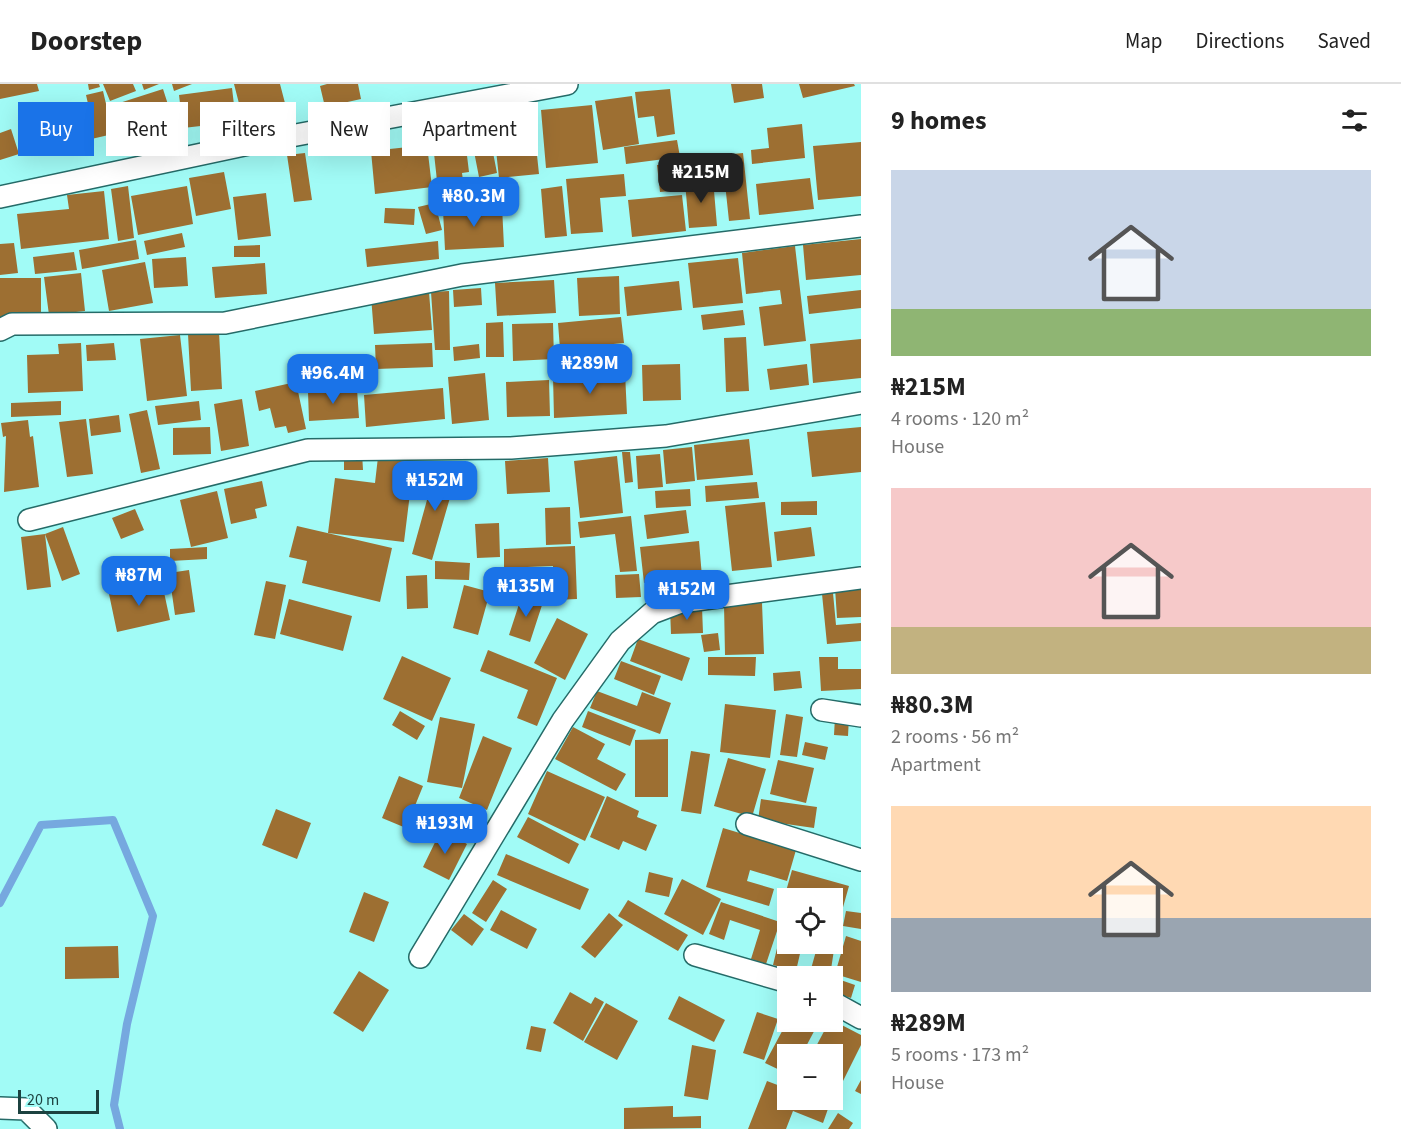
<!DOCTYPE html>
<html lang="en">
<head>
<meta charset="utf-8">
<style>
	:root { --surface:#fff; --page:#f2f2f2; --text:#222; --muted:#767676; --line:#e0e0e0; --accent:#1a73e8 }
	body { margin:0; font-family:"Source Sans 3",sans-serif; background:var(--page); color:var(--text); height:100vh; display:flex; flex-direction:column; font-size:22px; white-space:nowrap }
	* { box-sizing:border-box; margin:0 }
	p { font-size:20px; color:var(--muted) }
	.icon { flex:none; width:33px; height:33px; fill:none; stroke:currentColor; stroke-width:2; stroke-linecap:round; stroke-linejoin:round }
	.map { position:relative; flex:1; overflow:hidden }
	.side { display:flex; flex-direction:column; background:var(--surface); width:540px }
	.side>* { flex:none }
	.top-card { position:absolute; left:18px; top:18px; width:570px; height:54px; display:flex; gap:12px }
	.controls { position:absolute; left:777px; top:804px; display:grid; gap:12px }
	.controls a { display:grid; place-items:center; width:66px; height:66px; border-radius:0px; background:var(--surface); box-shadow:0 6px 24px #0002; font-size:30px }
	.scale { position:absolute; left:18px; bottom:15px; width:81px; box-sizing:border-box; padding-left:6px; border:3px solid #1c4240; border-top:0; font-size:16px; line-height:21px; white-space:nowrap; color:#1c4240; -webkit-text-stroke:4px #a1fbf6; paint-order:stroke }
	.price { position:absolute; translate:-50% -51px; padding:0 14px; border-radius:12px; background:var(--accent); color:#fff; font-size:20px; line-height:39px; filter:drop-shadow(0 2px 3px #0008) }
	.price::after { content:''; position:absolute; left:50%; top:36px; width:18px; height:14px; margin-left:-9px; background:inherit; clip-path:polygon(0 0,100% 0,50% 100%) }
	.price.current { background:#222; color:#fff }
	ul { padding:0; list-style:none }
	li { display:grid; align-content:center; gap:12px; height:318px; padding:0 30px }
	li span { display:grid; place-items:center; height:186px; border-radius:0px; color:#555 }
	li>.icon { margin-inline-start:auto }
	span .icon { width:108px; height:108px; fill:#fffc; stroke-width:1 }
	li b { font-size:26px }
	h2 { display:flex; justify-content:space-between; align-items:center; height:72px; padding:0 30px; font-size:26px }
	.pill { padding:0 21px; border-radius:0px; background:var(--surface); box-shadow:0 6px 24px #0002; font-size:21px; line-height:54px }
	.pill.current { background:var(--accent); color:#fff }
	header { display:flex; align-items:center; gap:36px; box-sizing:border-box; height:84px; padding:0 30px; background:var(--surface); border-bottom:2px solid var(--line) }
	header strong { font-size:28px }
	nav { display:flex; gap:33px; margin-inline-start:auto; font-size:21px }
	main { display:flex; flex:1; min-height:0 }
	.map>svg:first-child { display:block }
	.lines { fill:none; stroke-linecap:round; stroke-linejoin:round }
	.stream { stroke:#76a8df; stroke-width:8 }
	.building { fill:#9d6f32 }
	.street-casing { stroke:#256b68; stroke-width:24 }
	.street { stroke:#fff; stroke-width:21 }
</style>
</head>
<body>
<header>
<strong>Doorstep</strong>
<nav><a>Map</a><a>Directions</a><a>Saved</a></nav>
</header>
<main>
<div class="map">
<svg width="861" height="1045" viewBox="0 0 861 1045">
	<rect width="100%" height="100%" fill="#a1fbf6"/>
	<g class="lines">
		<!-- stream -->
		<path class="stream" d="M 0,819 L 41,741 L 113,736 L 153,832 L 127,940 L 114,1021 L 120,1045"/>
	</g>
	<!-- building -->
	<path class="building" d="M 0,0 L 37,0 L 39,7 L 0,15 Z
		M 88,0 L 99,0 L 100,3 L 89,6 Z
		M 103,0 L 133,0 L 136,7 L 110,17 Z
		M 142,0 L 159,0 L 144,6 Z
		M 172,0 L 192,0 L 174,7 Z
		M 234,0 L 280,0 L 286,23 L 243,35 Z
		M 327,0 L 358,0 L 361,15 L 325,23 L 320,2 Z
		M 731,0 L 762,0 L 764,14 L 734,19 Z
		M 799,0 L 854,0 L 855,2 L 803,14 Z
		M 232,4 L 236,38 L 183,44 L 179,11 Z
		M 163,5 L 172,33 L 119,50 L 110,22 Z
		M 670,5 L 675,50 L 657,53 L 654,32 L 638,34 L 635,8 Z
		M 103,7 L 113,50 L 61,62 L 54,33 L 89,24 L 86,11 Z
		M 632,12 L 639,60 L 603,66 L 595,17 Z
		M 592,21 L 598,79 L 546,84 L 541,26 Z
		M 487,38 L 497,89 L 479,93 L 469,42 Z
		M 802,40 L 805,74 L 752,80 L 751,66 L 769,64 L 767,44 Z
		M 534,43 L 539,90 L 499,94 L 494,47 Z
		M 11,45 L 19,70 L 0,76 L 0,49 Z
		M 464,47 L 469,88 L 462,89 L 465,112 L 439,115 L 432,51 Z
		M 677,56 L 680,73 L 626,80 L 624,63 Z
		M 861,58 L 861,112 L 818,116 L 813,62 Z
		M 427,61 L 432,103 L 375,110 L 371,67 Z
		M 305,69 L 312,116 L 294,118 L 287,71 Z
		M 743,69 L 750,135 L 729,137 L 722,71 Z
		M 677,79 L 681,106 L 660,108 L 657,81 Z
		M 224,88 L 231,125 L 196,132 L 189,94 Z
		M 624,90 L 626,112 L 600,114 L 603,148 L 571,150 L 566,95 Z
		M 810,94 L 814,125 L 759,131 L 756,100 Z
		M 713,95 L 717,142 L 689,144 L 685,98 Z
		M 128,102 L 134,154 L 118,157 L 111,105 Z
		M 187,102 L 193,140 L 138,151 L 131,112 Z
		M 562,102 L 567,152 L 545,154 L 541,105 Z
		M 104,107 L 109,155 L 21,165 L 17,130 L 69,125 L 67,111 Z
		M 266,109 L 271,152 L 238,156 L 233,113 Z
		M 682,111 L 686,147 L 632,153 L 628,116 Z
		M 435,119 L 442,146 L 426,150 L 418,123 Z
		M 502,122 L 504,163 L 445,166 L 443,126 Z
		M 385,124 L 415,125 L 414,141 L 384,139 Z
		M 182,149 L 185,163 L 147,171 L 144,157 Z
		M 861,155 L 861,191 L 806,196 L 803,161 Z
		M 136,156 L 139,175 L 82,185 L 79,166 Z
		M 438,157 L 439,175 L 367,183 L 365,165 Z
		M 14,159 L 18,189 L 0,191 L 0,160 Z
		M 260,161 L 260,173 L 234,173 L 234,162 Z
		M 795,162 L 806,257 L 764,262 L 759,223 L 782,220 L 780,206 L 746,210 L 742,169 Z
		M 74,168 L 77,186 L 35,190 L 33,173 Z
		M 186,173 L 188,202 L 154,204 L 152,175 Z
		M 738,174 L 743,219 L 693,224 L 688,179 Z
		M 145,178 L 153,219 L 109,227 L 102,186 Z
		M 265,179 L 267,210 L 215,214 L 212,183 Z
		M 81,189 L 85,227 L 49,231 L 44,193 Z
		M 619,192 L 620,230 L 579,232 L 577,194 Z
		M 0,194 L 41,194 L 41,233 L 0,233 Z
		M 554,196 L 556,229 L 497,232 L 495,199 Z
		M 679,197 L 682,226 L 627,232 L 624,203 Z
		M 481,204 L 482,221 L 454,223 L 453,206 Z
		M 861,206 L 861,224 L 809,230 L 807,212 Z
		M 449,207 L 450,266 L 435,266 L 431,208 Z
		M 429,208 L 432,246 L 374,250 L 371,212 Z
		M 743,226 L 745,241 L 703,246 L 701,231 Z
		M 621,233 L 624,259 L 560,265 L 558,239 Z
		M 503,238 L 504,273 L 486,273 L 486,239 Z
		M 553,239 L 554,275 L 513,277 L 512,240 Z
		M 219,248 L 222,305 L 191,307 L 188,250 Z
		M 180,251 L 187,312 L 147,317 L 140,255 Z
		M 746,253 L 749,307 L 726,308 L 724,254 Z
		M 861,255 L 861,294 L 813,299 L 810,260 Z
		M 81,259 L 83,307 L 28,309 L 27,271 L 59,270 L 58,260 Z
		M 114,259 L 116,276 L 87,277 L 86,261 Z
		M 432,259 L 433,283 L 376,285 L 375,261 Z
		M 479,260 L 480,274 L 454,277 L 453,263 Z
		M 624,270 L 625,282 L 578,288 L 577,276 Z
		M 680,280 L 681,316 L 643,317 L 642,281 Z
		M 807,280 L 809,301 L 770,306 L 767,285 Z
		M 485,289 L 489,336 L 452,340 L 448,293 Z
		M 625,289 L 627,330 L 554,334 L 553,292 Z
		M 549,296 L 550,332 L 507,333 L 506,298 Z
		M 296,298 L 306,345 L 288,349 L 286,342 L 275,344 L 270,324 L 259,327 L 255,307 Z
		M 443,304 L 445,335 L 366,343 L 364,311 Z
		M 357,305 L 359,334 L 309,337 L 308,308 Z
		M 242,315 L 249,362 L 221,367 L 214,320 Z
		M 61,317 L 61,331 L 11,333 L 11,319 Z
		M 199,317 L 201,336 L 158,341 L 155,322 Z
		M 147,326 L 160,385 L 141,389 L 129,330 Z
		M 119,331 L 121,348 L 91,352 L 89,335 Z
		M 86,335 L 93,390 L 67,393 L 59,338 Z
		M 28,336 L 30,353 L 33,352 L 39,403 L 4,408 L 6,352 L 3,353 L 1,339 Z
		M 210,343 L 211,370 L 173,371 L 173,344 Z
		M 861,343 L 861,388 L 812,393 L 807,348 Z
		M 749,355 L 753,391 L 697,396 L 694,361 Z
		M 692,363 L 695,397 L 666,400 L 663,366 Z
		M 622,368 L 630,368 L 633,398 L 625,399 Z
		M 344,369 L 362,369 L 363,386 L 344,386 Z
		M 660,370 L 663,403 L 638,405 L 636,372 Z
		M 617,372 L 623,429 L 580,434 L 574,377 Z
		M 378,373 L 414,377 L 404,458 L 328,449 L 335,394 L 375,399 Z
		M 548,374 L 550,408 L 507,410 L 505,377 Z
		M 437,380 L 458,386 L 432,476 L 412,470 Z
		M 262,397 L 267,422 L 255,425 L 257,434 L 231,440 L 224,405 Z
		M 757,398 L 759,414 L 706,418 L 705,402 Z
		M 690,405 L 691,422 L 656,424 L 655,407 Z
		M 217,407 L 228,454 L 191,463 L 180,416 Z
		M 817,417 L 817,431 L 781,431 L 781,418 Z
		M 765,418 L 772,483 L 732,487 L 725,422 Z
		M 570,423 L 571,460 L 546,461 L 545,424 Z
		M 135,425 L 144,446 L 121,455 L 112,434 Z
		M 686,426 L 689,449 L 647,455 L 644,431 Z
		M 631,432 L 637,487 L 620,488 L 615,450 L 580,454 L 578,438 Z
		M 499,439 L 500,473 L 477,474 L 475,440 Z
		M 297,442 L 392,464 L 380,518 L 302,499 L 307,477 L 289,473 Z
		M 63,443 L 80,490 L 62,497 L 45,450 Z
		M 811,443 L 815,472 L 777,477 L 774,448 Z
		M 45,450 L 51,503 L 27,506 L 21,453 Z
		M 699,457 L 702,493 L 644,499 L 640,463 Z
		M 575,462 L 577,515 L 554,516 L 553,482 L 504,484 L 504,465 Z
		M 207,463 L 207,475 L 170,477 L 170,465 Z
		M 435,477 L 470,479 L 469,496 L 435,495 Z
		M 189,486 L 195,528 L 175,531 L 169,489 Z
		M 639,490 L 641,513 L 616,514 L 615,491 Z
		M 427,491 L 428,524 L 407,525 L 406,492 Z
		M 524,494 L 551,494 L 551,511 L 524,511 Z
		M 266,497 L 286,501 L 275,555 L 254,551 Z
		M 162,499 L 170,536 L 117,548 L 109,510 Z
		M 464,501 L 490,508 L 478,551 L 453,544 Z
		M 861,503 L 861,533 L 837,534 L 835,504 Z
		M 833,509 L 836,541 L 861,539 L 861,557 L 827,560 L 822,510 Z
		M 522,511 L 543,518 L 530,558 L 509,551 Z
		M 289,515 L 352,532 L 343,567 L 280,550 Z
		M 762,519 L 764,570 L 725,571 L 724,520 Z
		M 702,523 L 703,549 L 671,550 L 670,525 Z
		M 557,534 L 588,550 L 565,596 L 534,579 Z
		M 718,549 L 720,566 L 704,568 L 701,551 Z
		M 638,555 L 690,574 L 682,597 L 630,577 Z
		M 488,566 L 557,594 L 537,642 L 517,634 L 528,606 L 480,587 Z
		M 402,572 L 451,594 L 432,637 L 383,615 Z
		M 708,573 L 756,573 L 755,592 L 708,591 Z
		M 819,573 L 838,573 L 838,585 L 861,585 L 861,605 L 821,607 Z
		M 621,577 L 661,592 L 654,611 L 614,595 Z
		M 800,587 L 802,604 L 774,607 L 773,589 Z
		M 597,607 L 637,622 L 642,608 L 671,619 L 660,650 L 590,624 Z
		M 725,620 L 776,626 L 770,674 L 720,668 Z
		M 400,627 L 425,642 L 417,656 L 392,641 Z
		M 588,627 L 636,646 L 630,662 L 582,643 Z
		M 786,630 L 803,633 L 797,673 L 780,671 Z
		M 440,633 L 475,640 L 462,704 L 427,698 Z
		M 835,633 L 849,633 L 848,652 L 834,651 Z
		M 573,643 L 605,660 L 597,675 L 626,690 L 616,707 L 555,675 Z
		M 483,652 L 512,664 L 487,726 L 459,714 Z
		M 668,655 L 668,713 L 635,713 L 635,656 Z
		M 805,658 L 828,663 L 825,676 L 802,671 Z
		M 691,667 L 710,670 L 701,730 L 681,727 Z
		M 728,674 L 766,685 L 752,733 L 714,722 Z
		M 778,676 L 814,684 L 806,719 L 770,710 Z
		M 547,687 L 605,713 L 585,757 L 528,730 Z
		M 399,692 L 423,702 L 406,744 L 382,734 Z
		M 607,712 L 639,727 L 637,733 L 657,741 L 646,767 L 623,757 L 619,766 L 590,753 Z
		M 761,715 L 817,723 L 814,744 L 758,736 Z
		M 276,725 L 311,739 L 297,775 L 262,761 Z
		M 528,733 L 579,760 L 569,780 L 517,753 Z
		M 723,744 L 796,766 L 787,797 L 750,786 L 747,797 L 774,805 L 769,822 L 706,803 Z
		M 441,746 L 467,760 L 449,796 L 423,783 Z
		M 506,770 L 589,805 L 580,826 L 497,791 Z
		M 792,786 L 849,802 L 838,841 L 832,839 L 832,814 L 788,814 L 788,826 L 781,825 Z
		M 649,788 L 673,794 L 669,813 L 645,808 Z
		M 682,795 L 721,815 L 703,851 L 664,830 Z
		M 493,796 L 507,805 L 486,838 L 472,829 Z
		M 364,808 L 389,818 L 374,858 L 349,848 Z
		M 628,816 L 688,851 L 678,867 L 618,832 Z
		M 721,818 L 780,838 L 766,880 L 751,875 L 760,846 L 730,836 L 724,856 L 709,850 Z
		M 501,826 L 537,845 L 527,865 L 490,846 Z
		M 846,827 L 861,829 L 861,845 L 843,842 Z
		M 609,829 L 623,841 L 595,874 L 581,863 Z
		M 464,830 L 484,845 L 472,862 L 451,846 Z
		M 832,844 L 837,846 L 830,892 L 809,892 L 818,860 L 832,860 Z
		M 846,852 L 861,857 L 861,898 L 835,890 Z
		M 779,856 L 788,858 L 788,860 L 802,861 L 796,887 L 773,881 Z
		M 118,862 L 119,894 L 65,895 L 65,863 Z
		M 359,887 L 389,906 L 363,948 L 333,929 Z
		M 832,893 L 855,901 L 851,914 L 832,908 Z
		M 570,908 L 591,920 L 595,913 L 604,918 L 583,957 L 553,939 Z
		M 679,912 L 725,936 L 714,958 L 668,935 Z
		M 606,919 L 638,937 L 617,976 L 584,958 Z
		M 757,928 L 778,935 L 764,976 L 743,969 Z
		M 832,936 L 861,951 L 861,961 L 843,997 L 832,992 L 832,970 L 812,970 L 829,938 Z
		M 787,938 L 819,938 L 802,970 L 788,970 L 788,990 L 765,979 Z
		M 531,942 L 546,945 L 541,968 L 526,965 Z
		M 692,961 L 716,966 L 708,1016 L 684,1012 Z
		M 861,996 L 861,1010 L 855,1007 Z
		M 767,997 L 788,1005 L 788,1016 L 813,1016 L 829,1022 L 823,1039 L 793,1027 L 786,1045 L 748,1045 Z
		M 673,1022 L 673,1033 L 701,1032 L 701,1044 L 624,1045 L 624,1024 Z
		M 838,1029 L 853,1039 L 849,1045 L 828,1045 Z"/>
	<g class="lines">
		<defs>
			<path id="street" d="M 0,113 L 254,59 L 567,0
				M 0,246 L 12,240 L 225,239 L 462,191 L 861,142
				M 29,436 L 308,366 L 511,364 L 666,352 L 861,319
				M 822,626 L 861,632
				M 747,740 L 861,776
				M 695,871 L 788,898
				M 420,873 L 563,636 L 620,557 L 652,529 L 681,518 L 861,494
				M 832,918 L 861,934
				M 0,1024 L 26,1025 L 46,1045"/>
		</defs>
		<!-- street casing -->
		<use href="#street" class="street-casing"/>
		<!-- street -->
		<use href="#street" class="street"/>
	</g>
</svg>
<div class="controls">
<a><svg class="icon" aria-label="locate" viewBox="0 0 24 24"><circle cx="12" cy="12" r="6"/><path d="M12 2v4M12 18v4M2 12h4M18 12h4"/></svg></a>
<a>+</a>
<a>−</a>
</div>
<div class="scale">20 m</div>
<b class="price current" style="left:701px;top:120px">₦215M</b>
<b class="price" style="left:474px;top:144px">₦80.3M</b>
<b class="price" style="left:590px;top:311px">₦289M</b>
<b class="price" style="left:333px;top:321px">₦96.4M</b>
<b class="price" style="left:435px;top:428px">₦152M</b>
<b class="price" style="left:139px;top:523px">₦87M</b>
<b class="price" style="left:526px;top:534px">₦135M</b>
<b class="price" style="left:687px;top:537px">₦152M</b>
<b class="price" style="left:445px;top:771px">₦193M</b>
<div class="top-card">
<a class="pill current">Buy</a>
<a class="pill">Rent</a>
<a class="pill">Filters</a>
<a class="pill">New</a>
<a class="pill">Apartment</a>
</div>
</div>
<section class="side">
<h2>9 homes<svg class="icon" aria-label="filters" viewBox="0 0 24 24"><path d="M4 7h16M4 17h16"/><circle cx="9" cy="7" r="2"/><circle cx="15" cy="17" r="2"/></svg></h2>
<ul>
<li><span style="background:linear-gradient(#c9d6e8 75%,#8fb573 0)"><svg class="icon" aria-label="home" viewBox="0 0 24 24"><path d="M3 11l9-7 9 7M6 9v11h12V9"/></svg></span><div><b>₦215M</b><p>4 rooms · 120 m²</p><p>House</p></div></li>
<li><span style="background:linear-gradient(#f6c9c9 75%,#c2b280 0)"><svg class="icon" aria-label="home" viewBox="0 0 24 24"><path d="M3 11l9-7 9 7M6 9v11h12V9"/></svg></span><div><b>₦80.3M</b><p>2 rooms · 56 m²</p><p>Apartment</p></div></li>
<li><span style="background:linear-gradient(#ffd9b3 60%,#9aa5b1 0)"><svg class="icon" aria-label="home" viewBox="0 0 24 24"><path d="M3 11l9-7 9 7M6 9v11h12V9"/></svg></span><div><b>₦289M</b><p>5 rooms · 173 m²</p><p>House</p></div></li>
</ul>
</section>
</main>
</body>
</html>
